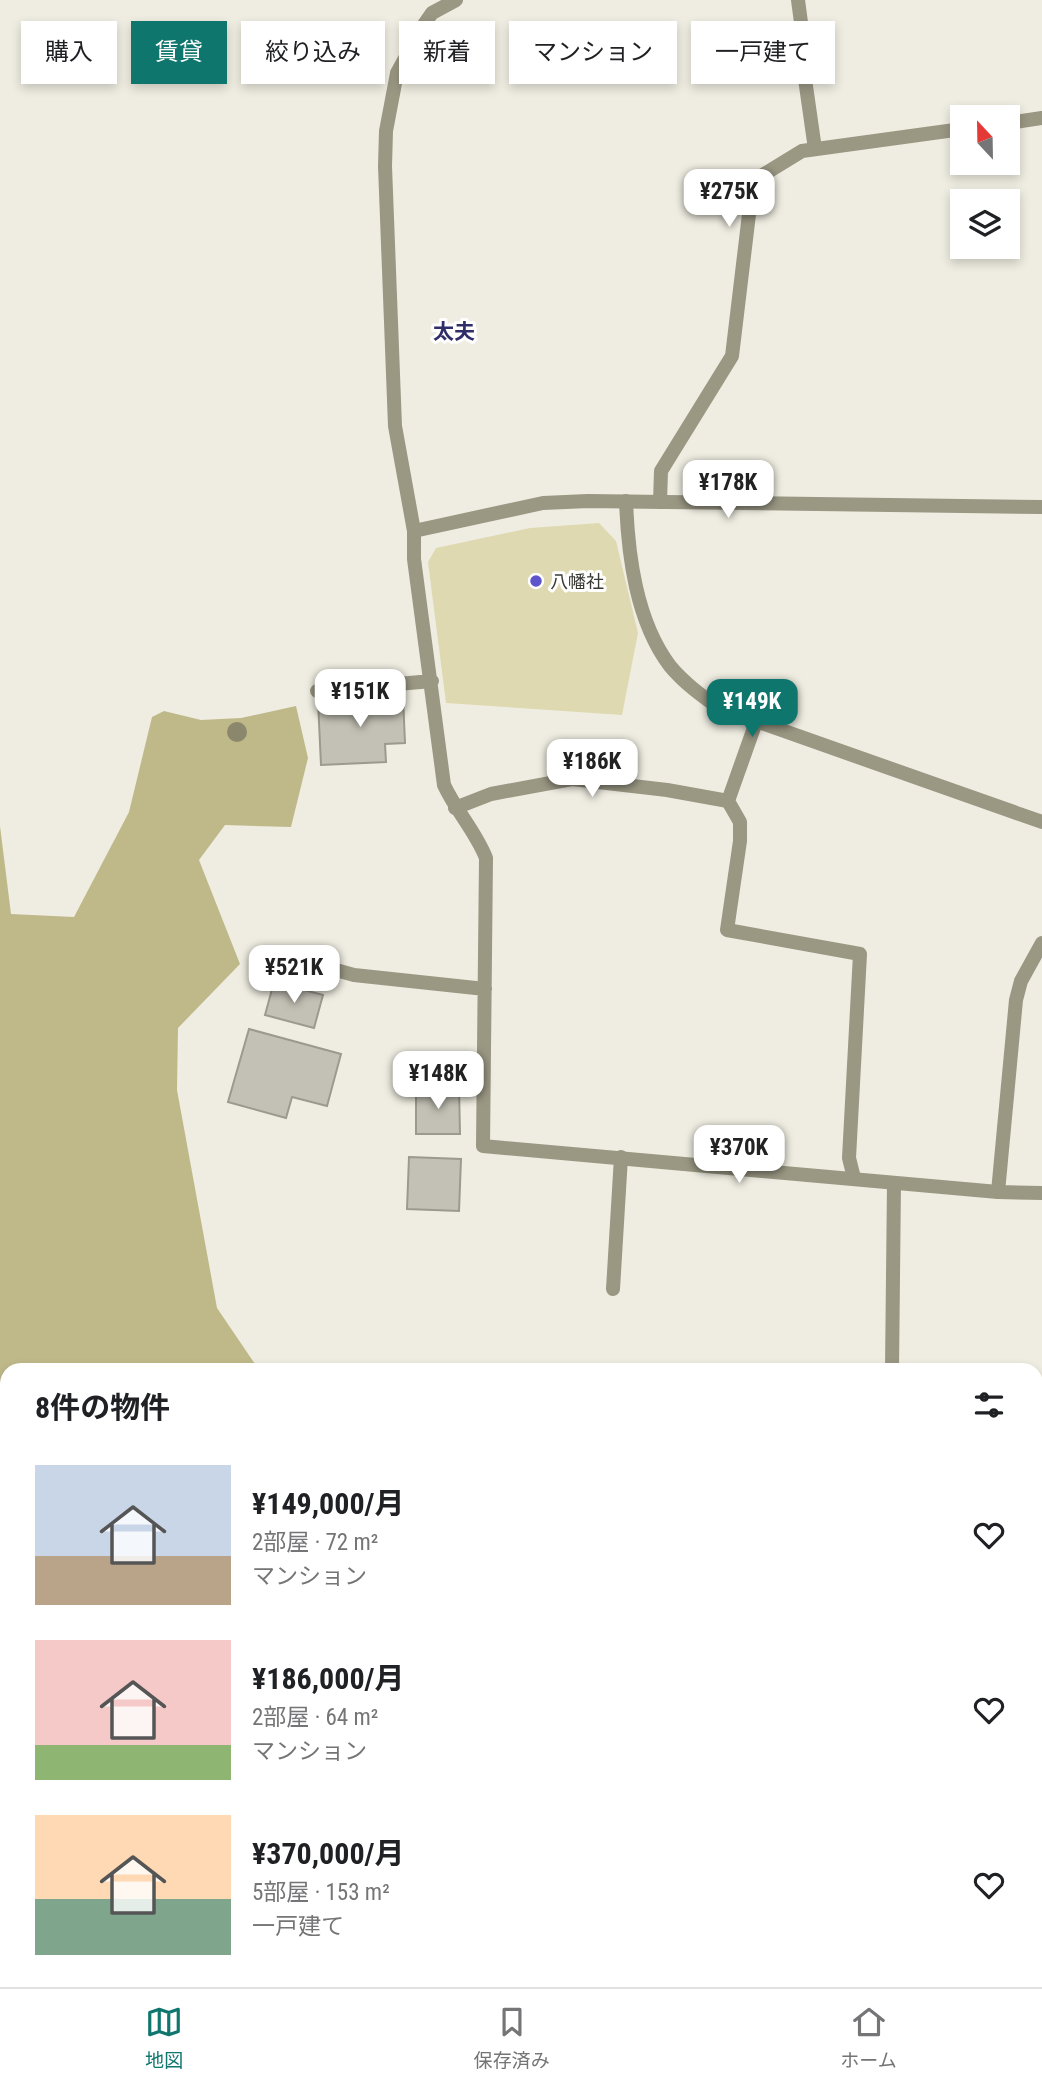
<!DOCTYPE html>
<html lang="ja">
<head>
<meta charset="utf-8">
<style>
	:root { --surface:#fff; --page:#f2f2f2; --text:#202124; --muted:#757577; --line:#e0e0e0; --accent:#0f766e }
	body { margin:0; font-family:"Roboto Condensed","Noto Sans JP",sans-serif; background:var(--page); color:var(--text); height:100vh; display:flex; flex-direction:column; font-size:26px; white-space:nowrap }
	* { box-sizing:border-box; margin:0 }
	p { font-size:23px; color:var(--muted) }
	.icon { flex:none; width:38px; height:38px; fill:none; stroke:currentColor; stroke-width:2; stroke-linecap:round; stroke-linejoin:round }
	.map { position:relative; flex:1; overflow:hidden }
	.details { position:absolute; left:0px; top:1363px; width:1043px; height:625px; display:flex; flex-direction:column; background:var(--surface); border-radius:21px 21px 0 0; box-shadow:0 4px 10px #0003 }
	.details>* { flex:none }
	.top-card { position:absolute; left:21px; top:21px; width:1001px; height:63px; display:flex; gap:14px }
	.needle { width:46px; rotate:338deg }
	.tools { position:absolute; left:950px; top:105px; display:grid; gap:14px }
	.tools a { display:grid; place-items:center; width:70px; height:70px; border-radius:0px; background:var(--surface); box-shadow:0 4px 10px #0003; font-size:35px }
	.price { position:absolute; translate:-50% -60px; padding:0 16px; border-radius:14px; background:#fff; color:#222; font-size:23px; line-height:46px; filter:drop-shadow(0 2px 4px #0008) }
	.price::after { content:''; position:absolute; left:50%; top:42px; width:21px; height:16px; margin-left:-10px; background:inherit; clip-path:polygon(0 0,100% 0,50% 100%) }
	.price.on { background:var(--accent); color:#fff }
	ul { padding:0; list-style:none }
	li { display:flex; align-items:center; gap:21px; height:175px; padding:0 35px }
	li span { display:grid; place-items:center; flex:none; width:196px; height:140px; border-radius:0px; color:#555 }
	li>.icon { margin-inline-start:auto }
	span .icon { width:84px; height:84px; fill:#fffc; stroke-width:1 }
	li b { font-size:30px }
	h2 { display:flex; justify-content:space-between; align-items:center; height:84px; padding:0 35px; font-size:30px }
	.chip { padding:0 24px; border-radius:0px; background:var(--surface); box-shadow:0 4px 10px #0003; font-size:24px; line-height:63px }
	.chip.on { background:var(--accent); color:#fff }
	.dock { display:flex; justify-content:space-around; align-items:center; height:98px; border-top:2px solid var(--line); background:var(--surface); font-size:19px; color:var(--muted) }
	.dock a { display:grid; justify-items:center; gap:4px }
	.dock .on { color:var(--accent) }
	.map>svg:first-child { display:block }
	.green { fill:#ded9b0 }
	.forest { fill:#bfb98a }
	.building { fill:#c3c1b5; stroke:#9c9a8f; stroke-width:2 }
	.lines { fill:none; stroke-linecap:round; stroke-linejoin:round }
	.service { stroke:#9a9783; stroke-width:14 }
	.minor { stroke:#9a9783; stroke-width:14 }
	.tertiary { stroke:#9a9783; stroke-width:14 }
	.tree { fill:#8a876c }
	.poi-dot { fill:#5e55cd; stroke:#fff; stroke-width:2.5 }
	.labels { text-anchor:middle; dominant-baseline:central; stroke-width:6; stroke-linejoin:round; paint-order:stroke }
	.poi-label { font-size:18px; fill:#393934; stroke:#fff; text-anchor:start }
	.quarter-label { font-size:21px; font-weight:bold; fill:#302e69; stroke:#fff }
</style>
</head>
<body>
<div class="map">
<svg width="1042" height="1987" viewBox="0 0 1042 1987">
	<rect width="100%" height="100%" fill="#efede1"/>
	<!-- green -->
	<path class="green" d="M 599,523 L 616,541 L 638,633 L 622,715 L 446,703 L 428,562 L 436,548 L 530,528 Z"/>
	<!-- forest -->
	<path class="forest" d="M 296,706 L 308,758 L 291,827 L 225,825 L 199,860 L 240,964 L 178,1028 L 177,1090 L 217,1308 L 259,1370 L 7,1370 L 7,1468 L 0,1458 L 0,826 L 11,914 L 74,917 L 129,812 L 152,717 L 164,711 L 201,720 L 241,718 Z
		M 1036,1540 L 1042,1540 L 1042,1863 L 1036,1852 Z
		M 177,1981 L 711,1981 L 692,1987 L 185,1987 Z"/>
	<!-- building -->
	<path class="building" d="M 403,697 L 405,743 L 385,744 L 386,762 L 321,765 L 318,701 Z
		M 274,982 L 323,995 L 314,1028 L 265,1015 Z
		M 249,1029 L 341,1054 L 327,1106 L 292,1097 L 286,1118 L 228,1102 Z
		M 459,1087 L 460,1134 L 416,1134 L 416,1088 Z
		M 409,1157 L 461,1159 L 459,1211 L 407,1209 Z"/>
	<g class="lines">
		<!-- service -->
		<path class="service" d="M 798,0 L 806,60 L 803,65
			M 756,722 L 728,801 L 740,822 L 740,841 L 727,930 L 860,954 L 849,1158 L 854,1178
			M 998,1192 L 1016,1000 L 1021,981 L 1042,943
			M 613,1289 L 621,1157
			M 892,1370 L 894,1183"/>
		<!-- minor -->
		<path class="minor" d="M 456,0 L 432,13 L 423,26 L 397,73 L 386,131 L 385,166 L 395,426 L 414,531 L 414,559 L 444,785 C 456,811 476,832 486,858 L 483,1146 L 998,1192 L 1042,1193
			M 803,65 L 815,149
			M 1008,123 L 1042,118
			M 626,501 C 628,555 636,621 670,666 C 684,683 702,696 719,708 L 1042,822
			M 660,502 L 661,471 L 732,356 L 753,181 L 802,151 L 962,129
			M 317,691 L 432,681
			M 455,808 L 491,794 L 572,779 L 667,790 L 728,801
			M 336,970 L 354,975 L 485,989
			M 0,1706 L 4,1918 L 7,1920
			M 25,1981 L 26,1987
			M 983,1981 L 987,1987"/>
		<!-- tertiary -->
		<path class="tertiary" d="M 414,531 L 543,503 L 588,501 L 1042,507"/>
	</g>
	<!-- trees -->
	<circle class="tree" cx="237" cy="732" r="10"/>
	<!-- markers -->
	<circle class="poi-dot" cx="536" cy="581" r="7"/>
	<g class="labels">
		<!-- poi labels -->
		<g class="poi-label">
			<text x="550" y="581">八幡社</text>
		</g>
		<!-- quarter labels -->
		<g class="quarter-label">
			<text x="454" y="332">太夫</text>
		</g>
	</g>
</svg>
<div class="tools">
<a><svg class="needle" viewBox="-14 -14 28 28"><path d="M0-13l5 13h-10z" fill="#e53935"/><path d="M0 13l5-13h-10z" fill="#757577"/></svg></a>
<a><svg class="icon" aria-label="layers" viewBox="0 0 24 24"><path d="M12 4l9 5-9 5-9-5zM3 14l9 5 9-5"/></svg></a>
</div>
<b class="price" style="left:729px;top:229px">¥275K</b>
<b class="price" style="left:728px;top:520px">¥178K</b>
<b class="price" style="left:360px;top:729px">¥151K</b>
<b class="price on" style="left:752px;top:739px">¥149K</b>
<b class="price" style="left:592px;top:799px">¥186K</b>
<b class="price" style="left:294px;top:1005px">¥521K</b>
<b class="price" style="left:438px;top:1111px">¥148K</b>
<b class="price" style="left:739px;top:1185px">¥370K</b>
<div class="top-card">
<a class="chip">購入</a>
<a class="chip on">賃貸</a>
<a class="chip">絞り込み</a>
<a class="chip">新着</a>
<a class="chip">マンション</a>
<a class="chip">一戸建て</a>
</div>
<section class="details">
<h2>8件の物件<svg class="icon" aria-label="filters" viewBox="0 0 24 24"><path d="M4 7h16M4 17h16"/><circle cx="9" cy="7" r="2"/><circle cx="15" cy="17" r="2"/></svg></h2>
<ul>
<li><span style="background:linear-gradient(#c9d6e8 65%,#b9a48a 0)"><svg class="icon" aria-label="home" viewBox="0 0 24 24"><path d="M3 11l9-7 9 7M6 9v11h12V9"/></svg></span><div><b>¥149,000/月</b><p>2部屋 · 72 m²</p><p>マンション</p></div><svg class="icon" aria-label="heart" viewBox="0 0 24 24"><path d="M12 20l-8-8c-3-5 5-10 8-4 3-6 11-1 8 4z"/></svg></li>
<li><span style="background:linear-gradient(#f6c9c9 75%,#8fb573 0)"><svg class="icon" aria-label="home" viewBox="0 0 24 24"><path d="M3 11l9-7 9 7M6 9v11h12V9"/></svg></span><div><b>¥186,000/月</b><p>2部屋 · 64 m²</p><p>マンション</p></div><svg class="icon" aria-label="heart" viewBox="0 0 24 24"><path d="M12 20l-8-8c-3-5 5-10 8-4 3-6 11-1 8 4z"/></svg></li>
<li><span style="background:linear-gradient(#ffd9b3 60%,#7fa58c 0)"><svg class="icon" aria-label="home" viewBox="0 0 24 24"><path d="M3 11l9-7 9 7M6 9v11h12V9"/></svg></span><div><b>¥370,000/月</b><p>5部屋 · 153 m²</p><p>一戸建て</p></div><svg class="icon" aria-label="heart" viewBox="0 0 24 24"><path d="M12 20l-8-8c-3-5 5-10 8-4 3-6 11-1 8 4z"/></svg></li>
</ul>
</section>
</div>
<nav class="dock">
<a class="on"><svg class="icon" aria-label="map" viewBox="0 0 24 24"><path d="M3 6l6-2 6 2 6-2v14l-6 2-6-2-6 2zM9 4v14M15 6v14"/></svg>地図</a>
<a><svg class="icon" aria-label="saved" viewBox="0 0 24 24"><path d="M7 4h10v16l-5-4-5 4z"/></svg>保存済み</a>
<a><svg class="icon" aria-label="home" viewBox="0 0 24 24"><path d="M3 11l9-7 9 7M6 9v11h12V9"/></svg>ホーム</a>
</nav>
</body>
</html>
